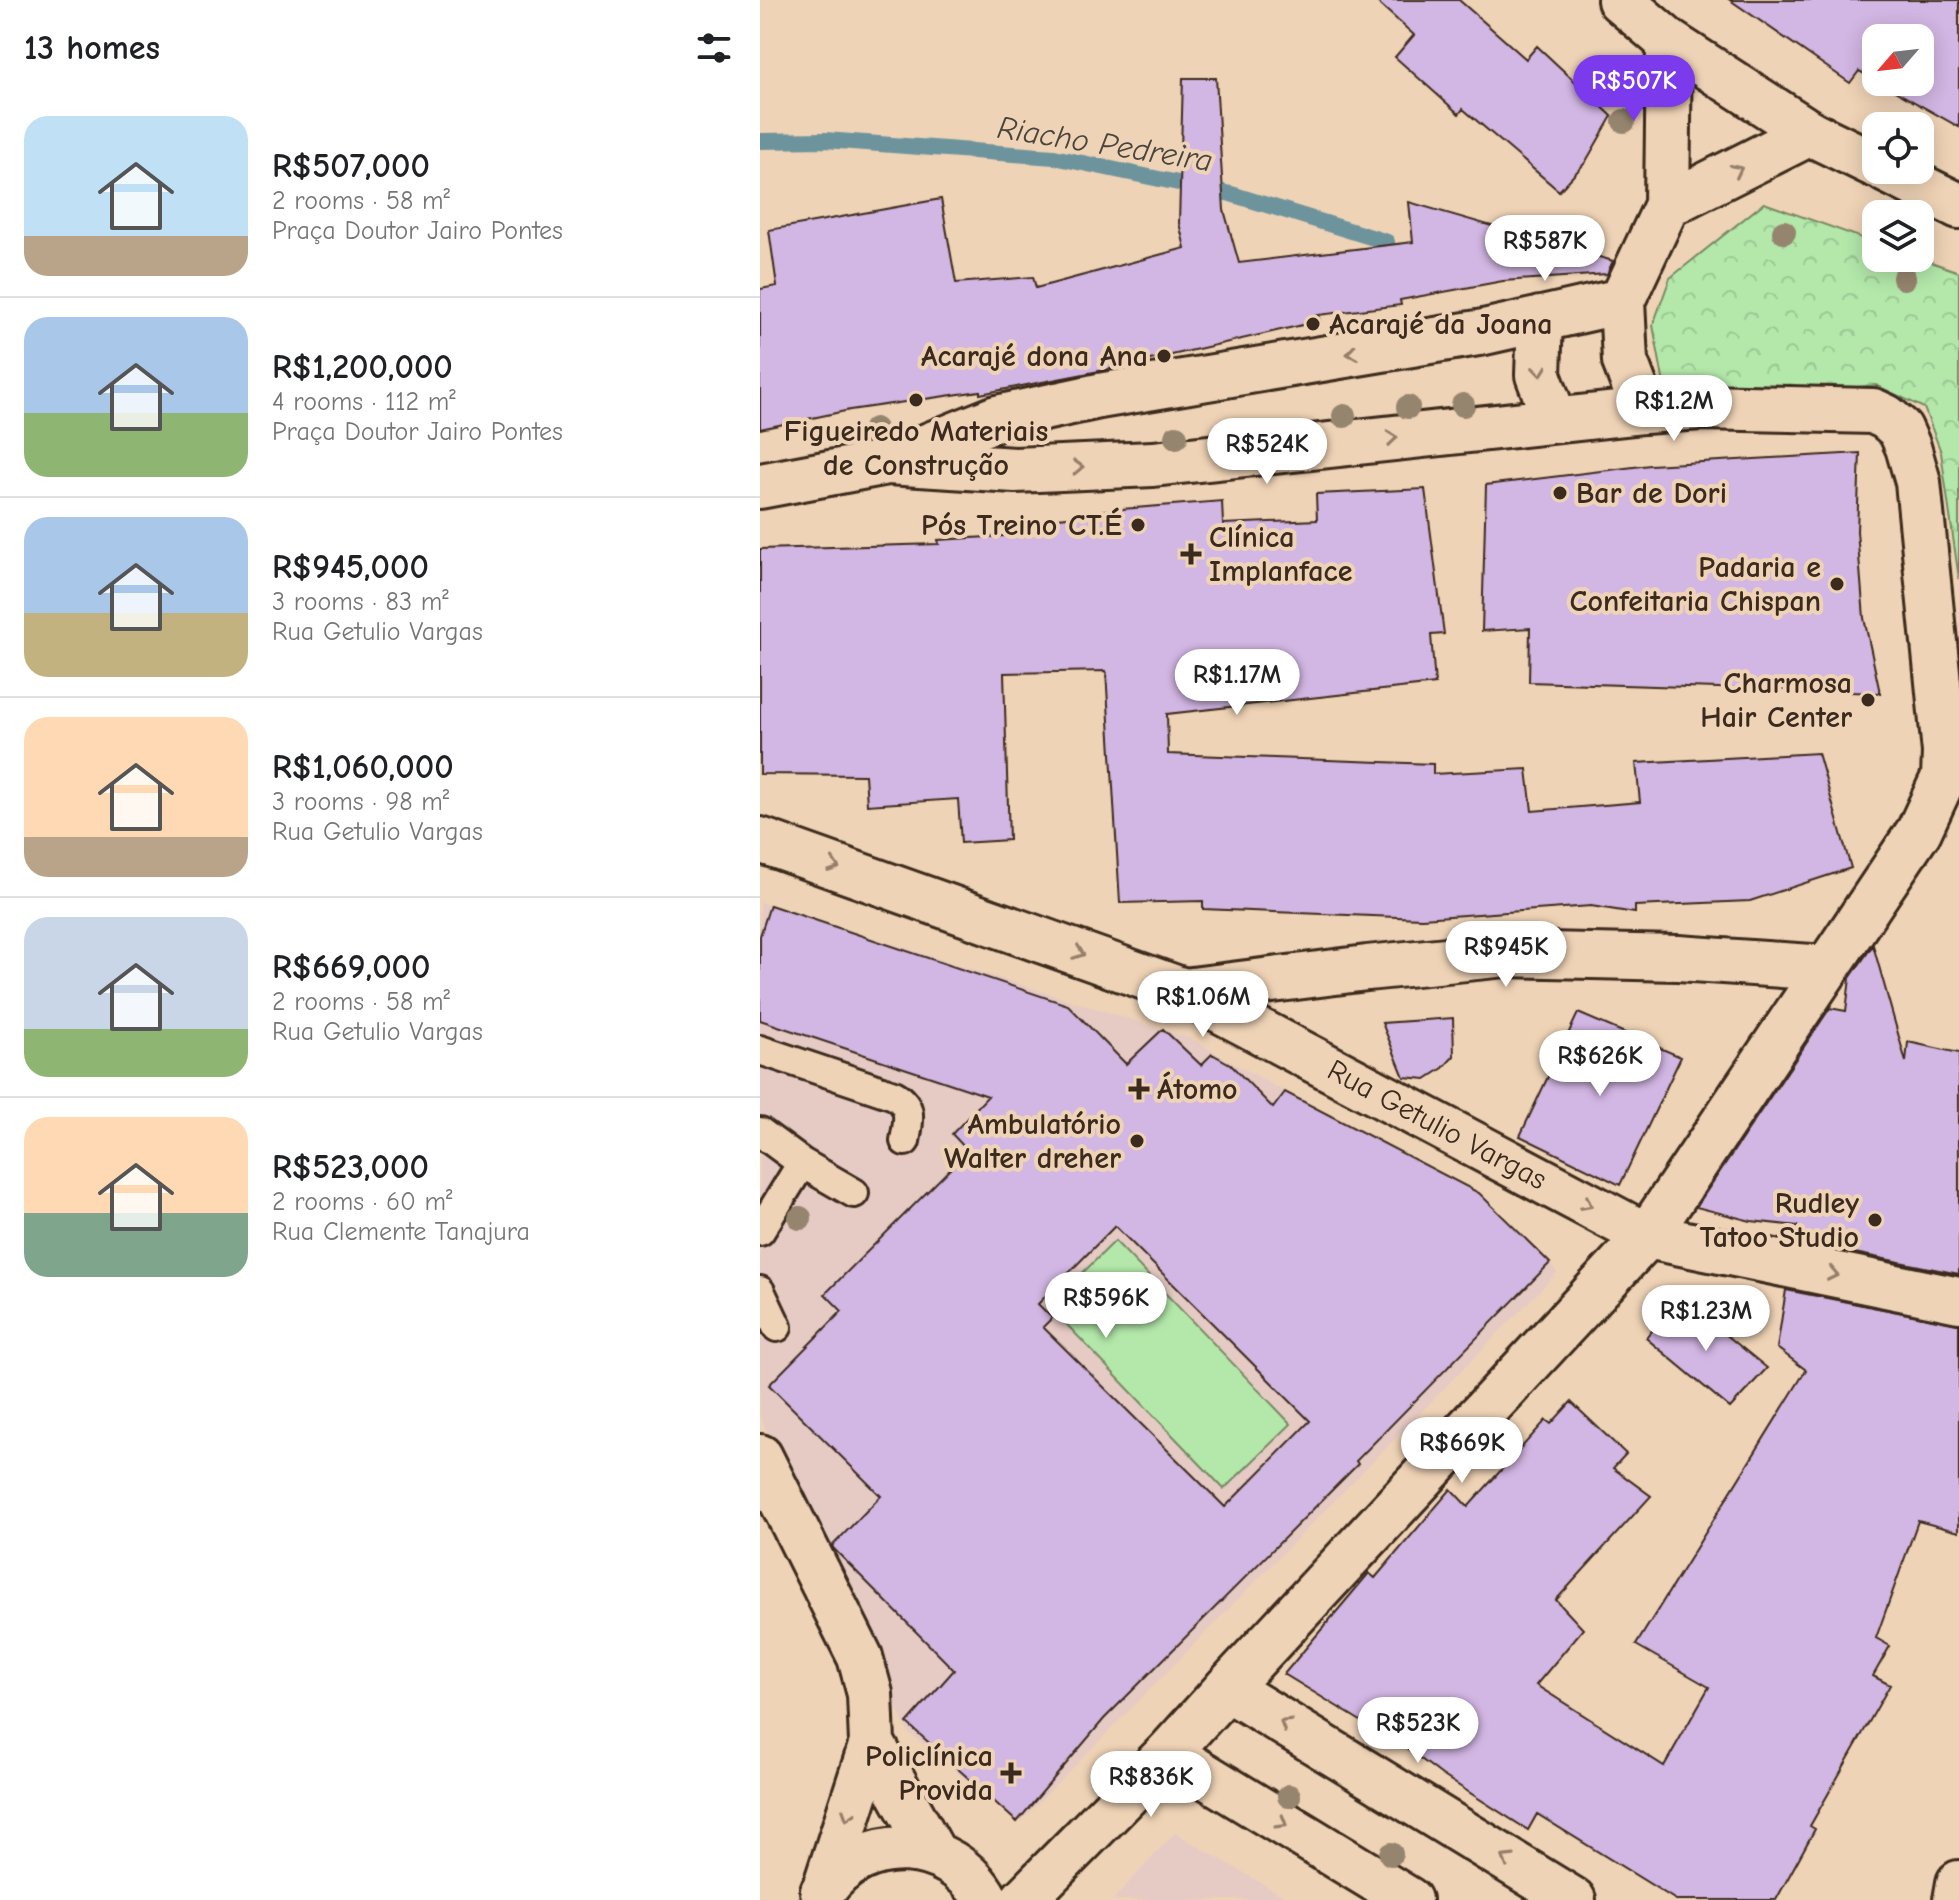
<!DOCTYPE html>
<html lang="en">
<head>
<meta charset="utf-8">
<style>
	:root { --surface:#fff; --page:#f6f6f6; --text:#202124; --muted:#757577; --line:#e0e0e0; --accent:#7c3aed }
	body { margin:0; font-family:"Comic Neue",sans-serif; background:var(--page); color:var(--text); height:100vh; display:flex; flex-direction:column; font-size:30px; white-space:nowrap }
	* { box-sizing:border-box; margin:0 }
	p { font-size:26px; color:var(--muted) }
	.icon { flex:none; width:44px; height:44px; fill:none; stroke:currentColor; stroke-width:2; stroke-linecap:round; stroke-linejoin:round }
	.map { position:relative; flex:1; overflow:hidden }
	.drawer { display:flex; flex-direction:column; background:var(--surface); width:760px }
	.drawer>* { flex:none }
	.needle { width:52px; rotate:242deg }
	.controls { position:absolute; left:1102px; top:24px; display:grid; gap:16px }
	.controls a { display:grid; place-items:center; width:72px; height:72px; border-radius:16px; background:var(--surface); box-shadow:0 4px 20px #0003; font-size:40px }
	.price { position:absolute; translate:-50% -68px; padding:0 18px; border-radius:28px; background:#fff; color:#222; font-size:26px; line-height:52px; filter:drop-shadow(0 2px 4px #0008) }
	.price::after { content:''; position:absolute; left:50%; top:48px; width:24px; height:18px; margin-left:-12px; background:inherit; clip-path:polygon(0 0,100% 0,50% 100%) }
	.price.current { background:var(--accent); color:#fff }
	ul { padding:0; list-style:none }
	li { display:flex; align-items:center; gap:24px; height:200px; padding:0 24px }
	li+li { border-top:2px solid var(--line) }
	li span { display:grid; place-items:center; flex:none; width:224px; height:160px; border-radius:24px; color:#555 }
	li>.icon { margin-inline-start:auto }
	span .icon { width:96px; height:96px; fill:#fffc; stroke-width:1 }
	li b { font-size:34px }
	h2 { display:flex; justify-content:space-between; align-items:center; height:96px; padding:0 24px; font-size:34px }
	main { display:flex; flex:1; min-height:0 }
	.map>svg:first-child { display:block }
	.built { fill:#e6cac4 }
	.park { fill:url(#park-crowns); stroke:#778964; stroke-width:2 }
	.garden { fill:#b3e8aa; stroke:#778964; stroke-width:2 }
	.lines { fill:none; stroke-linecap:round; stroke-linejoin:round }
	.stream { stroke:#6d949c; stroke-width:16 }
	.building { fill:#d2b6e3; stroke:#3b2a1e; stroke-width:2; fill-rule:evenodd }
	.service-casing { stroke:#3b2a1e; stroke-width:34 }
	.minor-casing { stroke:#3b2a1e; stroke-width:50 }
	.tertiary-casing { stroke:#3b2a1e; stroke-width:50 }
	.secondary-casing { stroke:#3b2a1e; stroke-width:50 }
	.service { stroke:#efd3b6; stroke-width:28 }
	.minor { stroke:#efd3b6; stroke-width:44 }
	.tertiary { stroke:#efd3b6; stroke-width:44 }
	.secondary { stroke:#efd3b6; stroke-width:44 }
	.tree { fill:#96856e }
	.oneway { stroke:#957e6a }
	.poi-dot { fill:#3b2a1e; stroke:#efd3b6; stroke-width:3 }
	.labels { text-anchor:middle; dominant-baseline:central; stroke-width:8; stroke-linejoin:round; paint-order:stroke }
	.poi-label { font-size:30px; font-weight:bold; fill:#3b2a1e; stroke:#efd3b6; text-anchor:end }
	.street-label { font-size:30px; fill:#3b2a1e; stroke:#efd3b6 }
	.water-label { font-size:32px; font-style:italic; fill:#48443e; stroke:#efd3b6 }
</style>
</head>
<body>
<main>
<section class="drawer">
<h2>13 homes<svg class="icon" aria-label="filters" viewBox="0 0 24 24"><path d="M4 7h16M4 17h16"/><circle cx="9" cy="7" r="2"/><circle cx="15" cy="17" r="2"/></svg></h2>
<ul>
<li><span style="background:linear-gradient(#bfe0f5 75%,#b9a48a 0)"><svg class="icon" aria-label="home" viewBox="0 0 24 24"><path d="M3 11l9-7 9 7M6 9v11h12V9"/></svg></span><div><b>R$507,000</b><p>2 rooms · 58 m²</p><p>Praça Doutor Jairo Pontes</p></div></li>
<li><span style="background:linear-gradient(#a9c7e8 60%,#8fb573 0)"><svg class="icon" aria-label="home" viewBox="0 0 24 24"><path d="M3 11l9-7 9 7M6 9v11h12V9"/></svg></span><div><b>R$1,200,000</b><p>4 rooms · 112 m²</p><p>Praça Doutor Jairo Pontes</p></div></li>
<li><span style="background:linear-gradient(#a9c7e8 60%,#c2b280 0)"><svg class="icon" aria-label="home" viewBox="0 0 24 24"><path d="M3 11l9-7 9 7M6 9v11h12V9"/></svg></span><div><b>R$945,000</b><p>3 rooms · 83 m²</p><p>Rua Getulio Vargas</p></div></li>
<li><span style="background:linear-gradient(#ffd9b3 75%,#b9a48a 0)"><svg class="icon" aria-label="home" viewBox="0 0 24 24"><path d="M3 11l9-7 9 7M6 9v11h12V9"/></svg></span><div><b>R$1,060,000</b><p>3 rooms · 98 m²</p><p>Rua Getulio Vargas</p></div></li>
<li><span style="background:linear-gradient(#c9d6e8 70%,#8fb573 0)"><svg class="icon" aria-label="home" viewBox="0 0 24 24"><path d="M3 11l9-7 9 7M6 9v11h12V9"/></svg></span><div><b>R$669,000</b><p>2 rooms · 58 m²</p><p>Rua Getulio Vargas</p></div></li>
<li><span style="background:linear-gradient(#ffd9b3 60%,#7fa58c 0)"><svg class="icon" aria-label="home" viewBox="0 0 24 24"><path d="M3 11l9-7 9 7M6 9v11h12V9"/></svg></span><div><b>R$523,000</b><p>2 rooms · 60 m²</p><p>Rua Clemente Tanajura</p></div></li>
</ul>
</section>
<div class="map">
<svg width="1199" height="1900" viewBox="0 0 1199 1900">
	<defs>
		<pattern id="park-crowns" width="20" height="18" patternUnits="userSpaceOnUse" patternTransform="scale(2)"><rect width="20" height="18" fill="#b3e8aa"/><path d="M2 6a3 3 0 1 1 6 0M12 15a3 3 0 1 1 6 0" fill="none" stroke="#9bc792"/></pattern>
	</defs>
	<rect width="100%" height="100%" fill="#efd3b6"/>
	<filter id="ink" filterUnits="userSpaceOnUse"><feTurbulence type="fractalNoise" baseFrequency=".0125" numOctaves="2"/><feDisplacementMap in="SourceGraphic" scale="16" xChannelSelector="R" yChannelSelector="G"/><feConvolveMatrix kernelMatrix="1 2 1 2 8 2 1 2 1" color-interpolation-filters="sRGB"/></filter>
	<g filter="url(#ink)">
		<!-- built -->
		<path class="built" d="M 0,902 L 429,1038 L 525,1092 L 719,1193 L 790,1263 L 797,1273 L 259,1823 L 148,1732 L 0,1416 Z
			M 415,1833 L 530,1900 L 353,1900 Z"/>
		<!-- park -->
		<path class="park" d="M 1004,203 L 1116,243 L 1116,258 L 1160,258 L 1199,272 L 1199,579 L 1181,452 L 1164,408 L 1116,385 L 946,403 L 904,384 L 893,325 L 910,278 Z"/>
		<!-- garden -->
		<path class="garden" d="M 355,1241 L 531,1424 L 464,1489 L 289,1306 Z"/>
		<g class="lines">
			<!-- stream -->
			<path class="stream" d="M 0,141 L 65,140 L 294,157 L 471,194 L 627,242"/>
		</g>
		<!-- building -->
		<path class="building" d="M 615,0 L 699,0 L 766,59 L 777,46 L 852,116 L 825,163 L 799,191 L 703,109 L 699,114 L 635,57 L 654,35 Z
			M 970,0 L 1199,0 L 1199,127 L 1119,82 L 1160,82 L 1160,38 L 1116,38 L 1116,80 L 1099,71 L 1090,83 Z
			M 423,78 L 456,78 L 464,210 L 479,263 L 653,242 L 649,202 L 853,261 L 847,274 L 743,281 L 640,300 L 641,305 L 558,315 L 560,321 L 355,368 L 220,394 L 220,391 L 90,410 L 0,429 L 0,289 L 17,286 L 9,230 L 181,199 L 196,283 L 273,277 L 276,288 L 425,248 L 419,223 Z
			M 1100,453 L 1097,531 L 1104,618 L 1120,693 L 769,682 L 770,628 L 722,631 L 726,485 L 890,465 Z
			M 665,489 L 684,634 L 671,635 L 675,684 L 407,714 L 408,754 L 673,764 L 673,774 L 767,769 L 772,811 L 880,802 L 876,763 L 1058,753 L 1091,868 L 990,901 L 875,906 L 875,913 L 831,906 L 662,918 L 443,909 L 443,901 L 360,903 L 346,671 L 244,673 L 249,840 L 201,843 L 198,799 L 107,805 L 105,775 L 0,774 L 0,549 L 179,544 L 178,540 L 260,535 L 259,522 L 337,514 L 337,511 L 462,501 L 463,524 L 557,520 L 556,494 Z
			M 10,905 L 308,1005 L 366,1064 L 403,1029 L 441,1065 L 452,1054 L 470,1064 L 513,1108 L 525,1092 L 719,1193 L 790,1263 L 596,1461 L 598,1464 L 344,1719 L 257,1822 L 147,1723 L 194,1670 L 74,1549 L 72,1546 L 121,1496 L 9,1385 L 82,1311 L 65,1294 L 208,1151 L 192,1134 L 228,1096 L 0,1020 L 0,936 ZM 355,1226 L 550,1421 L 465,1507 L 283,1327 L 292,1318 L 278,1304 Z
			M 1113,945 L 1146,1062 L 1148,1042 L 1199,1053 L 1199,1274 L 1035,1241 L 1037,1226 L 991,1221 L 936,1207 L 1070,1008 L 1086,1011 L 1090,978 Z
			M 818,1013 L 921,1057 L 860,1185 L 760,1136 Z
			M 693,1018 L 694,1056 L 683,1068 L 666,1079 L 644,1077 L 622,1023 Z
			M 1026,1290 L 1199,1324 L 1199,1532 L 1158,1521 L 1116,1638 L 1130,1646 L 1113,1676 L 1130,1685 L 1050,1826 L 1055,1829 L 1016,1900 L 916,1900 L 777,1814 L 768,1830 L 682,1775 L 624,1731 L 622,1734 L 524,1674 L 609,1573 L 615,1578 L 691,1489 L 708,1507 L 786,1420 L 791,1424 L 811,1402 L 866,1454 L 853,1468 L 891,1496 L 796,1600 L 823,1629 L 776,1685 L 904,1766 L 949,1687 L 876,1645 L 1046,1370 L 1017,1348 Z
			M 920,1297 L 1007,1368 L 970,1408 L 886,1338 Z"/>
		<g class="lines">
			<defs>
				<path id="service" d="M 0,1050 L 134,1095 C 154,1106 148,1123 145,1141
					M 0,1132 L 42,1163 L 94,1193
					M 0,1231 L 42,1163
					M 0,1291 L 17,1327"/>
				<path id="minor" d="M 424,991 L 607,968 L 746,954 L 918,958 L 1067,968"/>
				<path id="tertiary" d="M 907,205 L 1050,133
					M 780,319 L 778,375 L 795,420
					M 884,411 L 865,361 L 862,301 L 907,205 L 909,42
					M 128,462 L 255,470 L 393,464 L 884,411 L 941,407 L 1113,411 L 1126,417 L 1140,429 L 1148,447 L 1158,482 L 1185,752 L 1184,777 L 1159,831 L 887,1236 L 467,1688
					M 0,486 L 128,462 L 237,418 L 339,396 L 724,332 L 862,301
					M 0,840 L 424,991 L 887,1236 L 1199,1300"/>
				<path id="secondary" d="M 860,0 L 909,42 L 1050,133 L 1116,165
					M 1126,170 L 1199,206
					M 0,1457 L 100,1657 L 110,1694 L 112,1743 L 65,1888
					M 112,1743 L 174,1854
					M 408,1753 L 649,1900
					M 63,1891 C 103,1832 191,1836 226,1900
					M 263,1900 L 408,1753 L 467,1688 L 813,1900
					M 1196,1900 L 1199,1883"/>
			</defs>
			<!-- service casing -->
			<use href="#service" class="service-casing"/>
			<!-- minor casing -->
			<use href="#minor" class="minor-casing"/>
			<!-- tertiary casing -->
			<use href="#tertiary" class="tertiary-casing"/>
			<!-- secondary casing -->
			<use href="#secondary" class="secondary-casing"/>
			<!-- service -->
			<use href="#service" class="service"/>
			<!-- minor -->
			<use href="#minor" class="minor"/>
			<!-- tertiary -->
			<use href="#tertiary" class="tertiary"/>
			<!-- secondary -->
			<use href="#secondary" class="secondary"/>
		</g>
		<!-- trees -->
		<g class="tree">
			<circle cx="864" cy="121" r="12"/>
			<circle cx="1024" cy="232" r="12"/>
			<circle cx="1144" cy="278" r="12"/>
			<circle cx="703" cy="405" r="12"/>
			<circle cx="648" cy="407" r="12"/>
			<circle cx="584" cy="416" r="12"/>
			<circle cx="115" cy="429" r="12"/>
			<circle cx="416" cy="437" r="12"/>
			<circle cx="40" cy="1218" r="12"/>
			<circle cx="529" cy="1796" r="12"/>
			<circle cx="631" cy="1854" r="12"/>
		</g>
		<!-- one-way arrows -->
		<defs><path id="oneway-chevron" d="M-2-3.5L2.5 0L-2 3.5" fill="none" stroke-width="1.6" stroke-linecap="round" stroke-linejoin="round" transform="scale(2)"/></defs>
		<g class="oneway">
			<use href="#oneway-chevron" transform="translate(977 170) rotate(-27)"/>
			<use href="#oneway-chevron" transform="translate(592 353) rotate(171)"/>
			<use href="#oneway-chevron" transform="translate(780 371) rotate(84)"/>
			<use href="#oneway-chevron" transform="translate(632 438) rotate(-6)"/>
			<use href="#oneway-chevron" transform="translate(318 467) rotate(-2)"/>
			<use href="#oneway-chevron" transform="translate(74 866) rotate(19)"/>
			<use href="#oneway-chevron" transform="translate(319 953) rotate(20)"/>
			<use href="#oneway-chevron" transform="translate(827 1204) rotate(28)"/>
			<use href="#oneway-chevron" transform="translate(1073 1274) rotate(12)"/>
			<use href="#oneway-chevron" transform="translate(525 1724) rotate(-149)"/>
			<use href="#oneway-chevron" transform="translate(88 1815) rotate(108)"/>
			<use href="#oneway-chevron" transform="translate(522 1823) rotate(31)"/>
			<use href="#oneway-chevron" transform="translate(747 1859) rotate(-149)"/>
		</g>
	</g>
	<!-- markers -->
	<g class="poi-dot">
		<circle cx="553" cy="324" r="8"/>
		<circle cx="404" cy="356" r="8"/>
		<circle cx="156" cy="400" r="8"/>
		<circle cx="800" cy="493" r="8"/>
		<circle cx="378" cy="525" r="8"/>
		<path d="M427 542h8v8h8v8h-8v8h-8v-8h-8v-8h8z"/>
		<circle cx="1077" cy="584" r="8"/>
		<circle cx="1108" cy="700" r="8"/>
		<path d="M375 1077h8v8h8v8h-8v8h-8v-8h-8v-8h8z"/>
		<circle cx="377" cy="1141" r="8"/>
		<circle cx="1115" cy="1220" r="8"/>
		<path d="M247 1761h8v8h8v8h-8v8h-8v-8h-8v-8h8z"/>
	</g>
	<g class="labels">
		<!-- poi labels -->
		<g class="poi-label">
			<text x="569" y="324" text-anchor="start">Acarajé da Joana</text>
			<text x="388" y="356">Acarajé dona Ana</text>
			<text x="156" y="431" text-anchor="middle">Figueiredo Materiais<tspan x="156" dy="34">de Construção</tspan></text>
			<text x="816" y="493" text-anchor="start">Bar de Dori</text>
			<text x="362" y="525">Pós Treino CT.É</text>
			<text x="449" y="537" text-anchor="start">Clínica<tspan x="449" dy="34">Implanface</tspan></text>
			<text x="1061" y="567">Padaria e<tspan x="1061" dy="34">Confeitaria Chispan</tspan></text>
			<text x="1092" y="683">Charmosa<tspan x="1092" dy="34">Hair Center</tspan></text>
			<text x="397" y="1089" text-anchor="start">Átomo</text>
			<text x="361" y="1124">Ambulatório<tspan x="361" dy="34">Walter dreher</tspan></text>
			<text x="1099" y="1203">Rudley<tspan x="1099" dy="34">Tatoo Studio</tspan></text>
			<text x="233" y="1756">Policlínica<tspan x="233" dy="34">Provida</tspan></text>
		</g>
		<!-- street labels -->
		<g class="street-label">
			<text transform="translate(677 1125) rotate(28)">Rua Getulio Vargas</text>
		</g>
		<!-- water labels -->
		<g class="water-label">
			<text transform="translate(345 144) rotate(9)">Riacho Pedreira</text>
		</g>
	</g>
</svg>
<div class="controls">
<a><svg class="needle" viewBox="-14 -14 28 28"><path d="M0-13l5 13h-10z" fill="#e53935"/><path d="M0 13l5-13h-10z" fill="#757577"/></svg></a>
<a><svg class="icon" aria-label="locate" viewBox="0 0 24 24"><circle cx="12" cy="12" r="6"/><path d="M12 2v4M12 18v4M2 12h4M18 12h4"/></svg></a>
<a><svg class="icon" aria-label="layers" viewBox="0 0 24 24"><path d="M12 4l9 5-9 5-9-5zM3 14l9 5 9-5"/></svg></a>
</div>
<b class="price current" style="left:874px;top:123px">R$507K</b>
<b class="price" style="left:785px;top:283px">R$587K</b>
<b class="price" style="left:914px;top:443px">R$1.2M</b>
<b class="price" style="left:507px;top:486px">R$524K</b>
<b class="price" style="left:477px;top:717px">R$1.17M</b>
<b class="price" style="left:746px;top:989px">R$945K</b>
<b class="price" style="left:443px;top:1039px">R$1.06M</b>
<b class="price" style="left:840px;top:1098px">R$626K</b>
<b class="price" style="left:346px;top:1340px">R$596K</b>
<b class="price" style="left:946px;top:1353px">R$1.23M</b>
<b class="price" style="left:702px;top:1485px">R$669K</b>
<b class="price" style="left:658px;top:1765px">R$523K</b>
<b class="price" style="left:391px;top:1819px">R$836K</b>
</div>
</main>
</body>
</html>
